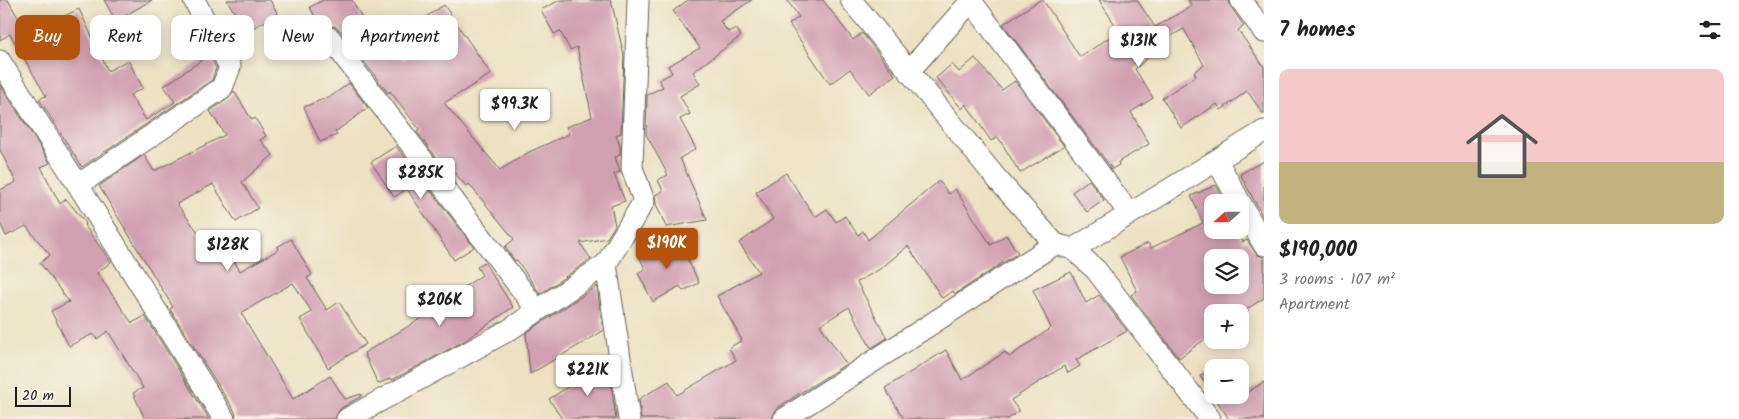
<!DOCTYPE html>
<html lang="en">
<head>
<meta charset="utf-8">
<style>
	:root { --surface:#fff; --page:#f2f2f2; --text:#222; --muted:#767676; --accent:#b45309 }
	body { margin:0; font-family:Kalam,sans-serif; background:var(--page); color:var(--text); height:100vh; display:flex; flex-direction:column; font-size:19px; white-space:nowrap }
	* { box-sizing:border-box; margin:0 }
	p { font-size:16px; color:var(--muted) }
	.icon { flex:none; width:28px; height:28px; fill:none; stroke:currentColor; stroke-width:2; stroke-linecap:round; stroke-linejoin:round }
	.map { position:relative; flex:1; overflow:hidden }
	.details { display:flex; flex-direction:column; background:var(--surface); width:475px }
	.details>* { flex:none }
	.banner { position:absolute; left:15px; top:15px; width:475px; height:45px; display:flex; gap:10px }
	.needle { width:32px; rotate:249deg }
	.tools { position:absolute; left:1204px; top:194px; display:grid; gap:10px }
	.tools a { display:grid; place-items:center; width:45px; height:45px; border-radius:10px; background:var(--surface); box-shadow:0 2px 12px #0003; font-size:25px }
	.scale { position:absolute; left:15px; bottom:12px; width:56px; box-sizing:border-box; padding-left:5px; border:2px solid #1c1c1c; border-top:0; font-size:14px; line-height:18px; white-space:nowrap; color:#1c1c1c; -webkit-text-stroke:4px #f7f3e8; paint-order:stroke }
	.price { position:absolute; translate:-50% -42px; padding:0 11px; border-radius:5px; background:#fff; color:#222; font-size:16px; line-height:32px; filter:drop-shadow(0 1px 2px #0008) }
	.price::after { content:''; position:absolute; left:50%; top:30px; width:15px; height:11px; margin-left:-8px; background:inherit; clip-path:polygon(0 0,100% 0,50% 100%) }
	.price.active { background:var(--accent); color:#fff }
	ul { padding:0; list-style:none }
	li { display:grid; align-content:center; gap:10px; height:265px; padding:0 15px }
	li span { display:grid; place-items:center; height:155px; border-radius:10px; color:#555 }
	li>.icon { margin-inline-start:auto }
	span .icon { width:90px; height:90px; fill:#fffc; stroke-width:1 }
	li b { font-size:21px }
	h2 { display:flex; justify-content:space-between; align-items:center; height:60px; padding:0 15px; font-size:21px }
	.chip { padding:0 18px; border-radius:10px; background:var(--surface); box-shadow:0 2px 12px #0003; font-size:18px; line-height:45px }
	.chip.active { background:var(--accent); color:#fff }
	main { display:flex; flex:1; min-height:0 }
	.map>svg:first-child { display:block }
	.building { fill:#d1a0b1; fill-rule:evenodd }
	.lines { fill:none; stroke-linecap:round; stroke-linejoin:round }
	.minor-casing { stroke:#656156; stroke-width:23 }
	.minor { stroke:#fff; stroke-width:21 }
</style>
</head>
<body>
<main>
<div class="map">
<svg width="1264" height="419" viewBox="0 0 1264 419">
	<rect width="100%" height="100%" fill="#f7f3e8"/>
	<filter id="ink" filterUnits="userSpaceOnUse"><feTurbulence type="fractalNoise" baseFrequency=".02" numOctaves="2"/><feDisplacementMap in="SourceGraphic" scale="10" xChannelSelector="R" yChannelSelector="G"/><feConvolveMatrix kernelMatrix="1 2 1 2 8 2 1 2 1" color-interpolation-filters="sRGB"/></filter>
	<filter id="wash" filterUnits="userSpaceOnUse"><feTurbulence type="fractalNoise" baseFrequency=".0096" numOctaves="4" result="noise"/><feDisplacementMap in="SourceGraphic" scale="20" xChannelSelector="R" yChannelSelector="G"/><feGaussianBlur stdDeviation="1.12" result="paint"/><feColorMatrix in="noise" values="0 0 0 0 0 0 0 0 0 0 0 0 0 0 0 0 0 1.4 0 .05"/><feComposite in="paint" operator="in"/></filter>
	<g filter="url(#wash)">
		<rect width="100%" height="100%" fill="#ede1c2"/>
		<g id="blocks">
			<!-- building -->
			<path class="building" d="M 0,0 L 8,0 L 33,44 L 58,29 L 54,21 L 79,9 L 108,71 L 128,60 L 143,88 L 130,95 L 146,120 L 175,102 L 164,86 L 209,55 L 216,68 L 212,80 L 82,167 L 39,99 L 46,96 L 10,34 L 0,40 Z
				M 104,0 L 152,0 L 116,21 Z
				M 227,0 L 270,0 L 278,14 L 246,32 Z
				M 323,0 L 352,0 L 363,20 L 366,19 L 383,51 L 391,45 L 402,60 L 439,36 L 426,17 L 444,5 L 491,74 L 444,103 L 500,170 L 529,152 L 569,134 L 566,127 L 592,117 L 577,47 L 570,50 L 560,31 L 554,34 L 541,10 L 560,0 L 611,0 L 624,56 L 621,133 L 616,135 L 620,146 L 620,155 L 615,157 L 620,172 L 614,174 L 625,201 L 611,206 L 615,225 L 607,238 L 580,243 L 591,259 L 540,294 L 517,260 L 515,261 L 505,247 L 514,239 L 469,184 L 466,186 L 447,164 L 443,166 L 417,132 L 420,130 L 390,91 L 388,93 L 340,30 L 334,26 L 328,26 L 318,34 L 314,25 L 318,23 L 310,7 Z
				M 688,0 L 752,0 L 720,21 L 728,32 L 736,28 L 741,36 L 693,72 L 700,84 L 680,96 L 690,114 L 680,119 L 696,149 L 680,158 L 707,220 L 666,227 L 656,204 L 655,195 L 663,191 L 658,180 L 668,175 L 646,134 L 647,95 L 663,87 L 659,80 L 672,73 L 668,66 L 700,48 L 673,11 Z
				M 787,0 L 823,0 L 853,40 L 862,33 L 895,75 L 869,94 L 850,69 L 830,84 L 789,24 L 799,17 Z
				M 1040,0 L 1043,0 L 1080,57 L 1119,31 L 1099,0 L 1137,0 L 1155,27 L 1192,6 L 1188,0 L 1229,0 L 1231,7 L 1244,26 L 1238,30 L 1264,67 L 1264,115 L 1247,91 L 1221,110 L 1217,104 L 1181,128 L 1162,98 L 1196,76 L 1194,72 L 1204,65 L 1184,29 L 1154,45 L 1158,49 L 1135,69 L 1153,98 L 1131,112 L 1149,144 L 1118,162 L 1119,165 L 1112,169 L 1003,24 Z
				M 975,58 L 1002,90 L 1015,81 L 1064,146 L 1020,173 L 998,137 L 991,141 L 966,104 L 962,109 L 936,78 L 952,64 L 959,72 Z
				M 349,83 L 368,108 L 335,132 L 337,135 L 320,142 L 304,107 L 333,95 Z
				M 0,84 L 50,163 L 41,167 L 60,204 L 66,199 L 86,223 L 84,225 L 111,262 L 97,273 L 132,323 L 145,316 L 209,419 L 145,419 L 133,393 L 143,388 L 108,331 L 97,339 L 93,334 L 69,346 L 51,311 L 69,302 L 40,263 L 50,255 L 26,226 L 6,236 L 0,223 L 0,190 L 16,182 L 0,150 Z
				M 234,91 L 252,120 L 255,118 L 266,136 L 260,140 L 273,155 L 242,182 L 258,208 L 236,222 L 213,184 L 177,204 L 224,267 L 234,261 L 240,271 L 278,250 L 277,247 L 291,239 L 312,275 L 307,278 L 327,310 L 339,302 L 366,344 L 328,368 L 300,319 L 312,312 L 293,283 L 241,313 L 293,399 L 330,376 L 345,399 L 361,394 L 362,396 L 341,408 L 335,419 L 236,419 L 235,412 L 170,309 L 173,307 L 99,186 L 144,155 L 154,171 L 225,135 L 210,111 L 229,98 Z
				M 396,146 L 474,247 L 454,260 L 407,189 L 394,197 L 371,162 Z
				M 1264,161 L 1264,219 L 1240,174 Z
				M 786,173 L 815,217 L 827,209 L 836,222 L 845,216 L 858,235 L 863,231 L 868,240 L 939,181 L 949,194 L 955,189 L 991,245 L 1006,235 L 1018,253 L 955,294 L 953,291 L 942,298 L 908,246 L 880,269 L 857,282 L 887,338 L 871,348 L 849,307 L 820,325 L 846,364 L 777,408 L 772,419 L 641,419 L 639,399 L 669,381 L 677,395 L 736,360 L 729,348 L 742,340 L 717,296 L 759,272 L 739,243 L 773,219 L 756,192 Z
				M 1089,180 L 1104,200 L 1087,212 L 1072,192 Z
				M 1216,185 L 1225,202 L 1212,202 L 1212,230 L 1237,230 L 1243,242 L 1247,240 L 1257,255 L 1264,257 L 1264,298 L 1247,309 L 1248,312 L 1240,317 L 1240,312 L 1212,312 L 1212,334 L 1179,358 L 1131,295 L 1137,291 L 1120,257 L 1148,243 L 1151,248 L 1203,223 L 1191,196 ZM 1212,258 L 1240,258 L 1240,285 L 1212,285 Z
				M 677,237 L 699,283 L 683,291 L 680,286 L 653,302 L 638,273 L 645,269 L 639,256 Z
				M 484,262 L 513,307 L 464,341 L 392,380 L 391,378 L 378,384 L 364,353 L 427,315 L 423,309 L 452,289 L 455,293 L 482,275 L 477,267 Z
				M 1071,272 L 1086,303 L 1099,295 L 1127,331 L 1076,360 L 1080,366 L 1068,373 L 1064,366 L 1011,400 L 1019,411 L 1008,419 L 904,419 L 885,388 L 946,350 L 962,380 L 1005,352 L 1009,357 L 1051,328 L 1033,290 Z
				M 597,286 L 603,331 L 530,374 L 526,333 Z
				M 608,361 L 616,419 L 562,419 L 549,399 Z
				M 1212,368 L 1212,394 L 1200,376 Z
				M 1264,382 L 1264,419 L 1229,419 L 1213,395 L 1240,395 L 1240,384 L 1246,393 Z"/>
		</g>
	</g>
	<g filter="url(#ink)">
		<use href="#blocks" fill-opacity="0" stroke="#656156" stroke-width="1"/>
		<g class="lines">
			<defs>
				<path id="minor" d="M 851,0 L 997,179 L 1055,244 L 1073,249 L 1096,270 L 1210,419
					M 1241,0 L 1264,32
					M 971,1 L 1129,213
					M 330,38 L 537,310
					M 0,61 L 78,185 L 222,88 L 230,67 L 194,0
					M 909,71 L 972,0
					M 1217,161 L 1264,245
					M 78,185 L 224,419
					M 1073,249 L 1264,131
					M 606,264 L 629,419
					M 347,419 L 509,330 L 606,264 L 644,201 L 632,168 L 638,0
					M 784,419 L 1055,244"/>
			</defs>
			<!-- minor casing -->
			<use href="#minor" class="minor-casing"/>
			<!-- minor -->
			<use href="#minor" class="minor"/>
		</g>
	</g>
</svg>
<div class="tools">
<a><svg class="needle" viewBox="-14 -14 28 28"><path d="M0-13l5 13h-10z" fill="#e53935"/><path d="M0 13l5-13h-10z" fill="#767676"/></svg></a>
<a><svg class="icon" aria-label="layers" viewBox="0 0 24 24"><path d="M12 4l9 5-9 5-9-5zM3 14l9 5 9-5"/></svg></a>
<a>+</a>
<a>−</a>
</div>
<div class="scale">20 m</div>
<b class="price" style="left:1139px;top:68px">$131K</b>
<b class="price" style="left:515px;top:131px">$99.3K</b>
<b class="price" style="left:421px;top:200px">$285K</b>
<b class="price active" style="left:667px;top:270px">$190K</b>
<b class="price" style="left:228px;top:272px">$128K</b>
<b class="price" style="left:440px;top:327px">$206K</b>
<b class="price" style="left:588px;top:397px">$221K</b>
<div class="banner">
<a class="chip active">Buy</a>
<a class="chip">Rent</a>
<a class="chip">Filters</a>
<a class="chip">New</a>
<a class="chip">Apartment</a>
</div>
</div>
<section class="details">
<h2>7 homes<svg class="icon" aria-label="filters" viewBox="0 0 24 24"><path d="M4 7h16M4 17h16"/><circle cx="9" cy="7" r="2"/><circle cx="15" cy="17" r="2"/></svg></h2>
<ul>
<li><span style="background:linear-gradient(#f6c9c9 60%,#c2b280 0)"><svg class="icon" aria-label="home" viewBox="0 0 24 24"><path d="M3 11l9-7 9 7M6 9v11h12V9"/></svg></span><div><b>$190,000</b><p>3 rooms · 107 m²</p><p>Apartment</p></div></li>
</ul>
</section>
</main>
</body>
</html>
